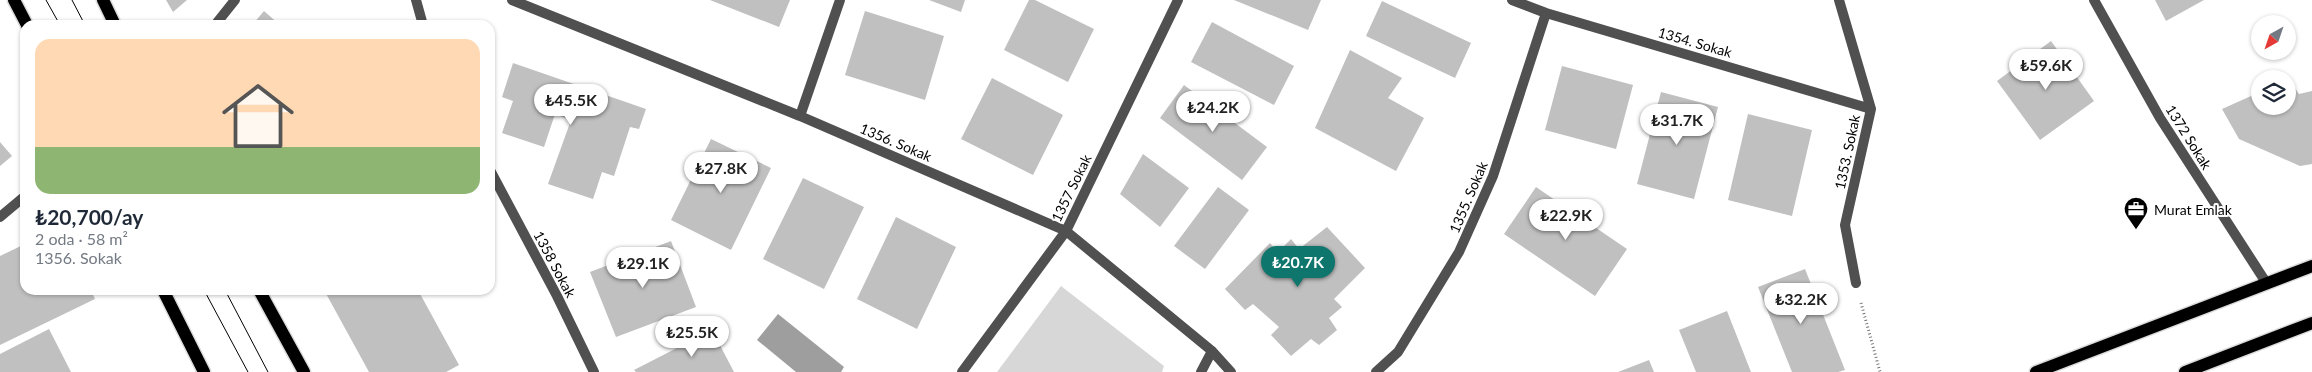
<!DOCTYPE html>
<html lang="tr">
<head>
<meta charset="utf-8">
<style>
	:root { --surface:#fff; --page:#f2f2f3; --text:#1f2937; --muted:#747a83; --accent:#0f766e }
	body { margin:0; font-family:Lato,sans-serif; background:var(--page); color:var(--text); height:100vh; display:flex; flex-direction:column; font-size:19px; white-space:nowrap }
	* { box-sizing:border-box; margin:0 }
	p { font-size:16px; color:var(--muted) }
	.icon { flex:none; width:28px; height:28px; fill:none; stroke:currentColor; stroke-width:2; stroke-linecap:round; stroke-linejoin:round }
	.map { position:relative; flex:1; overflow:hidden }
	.side { position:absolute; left:20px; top:20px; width:475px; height:275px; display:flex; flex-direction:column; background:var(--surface); border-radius:15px; box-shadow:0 1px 4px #0004 }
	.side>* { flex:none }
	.needle { width:32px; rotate:220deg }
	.fabs { position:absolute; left:2251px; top:15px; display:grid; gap:10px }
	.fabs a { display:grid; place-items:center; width:45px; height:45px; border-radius:50%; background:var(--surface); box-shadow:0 1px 4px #0004; font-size:25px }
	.price { position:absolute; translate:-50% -42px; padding:0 11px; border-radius:18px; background:#fff; color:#222; font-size:16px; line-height:32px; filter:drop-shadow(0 1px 2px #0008) }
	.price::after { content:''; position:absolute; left:50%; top:30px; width:15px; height:11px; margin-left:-8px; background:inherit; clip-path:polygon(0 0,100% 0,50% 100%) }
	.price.active { background:var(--accent); color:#fff }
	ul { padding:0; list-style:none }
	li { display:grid; align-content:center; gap:10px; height:265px; padding:0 15px }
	li span { display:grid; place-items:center; height:155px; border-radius:15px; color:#555 }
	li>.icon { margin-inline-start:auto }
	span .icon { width:90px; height:90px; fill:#fffc; stroke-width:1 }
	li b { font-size:21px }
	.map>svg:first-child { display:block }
	.green { fill:#d7d7d7 }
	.water { fill:#9e9e9e }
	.building { fill:#c0c0c0 }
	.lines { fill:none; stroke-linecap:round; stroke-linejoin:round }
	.primary-casing { stroke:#dbdbdb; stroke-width:15 }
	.path { stroke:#727272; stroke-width:3; stroke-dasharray:1 2.5; stroke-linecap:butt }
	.street { stroke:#505050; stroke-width:10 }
	.primary { stroke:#000; stroke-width:12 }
	.tram { stroke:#000; stroke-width:1 }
	.labels { text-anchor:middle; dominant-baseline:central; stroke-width:4; stroke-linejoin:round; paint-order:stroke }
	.street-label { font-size:14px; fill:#000; stroke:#fff }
	.poi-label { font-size:14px; fill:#000; stroke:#fff; text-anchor:start }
</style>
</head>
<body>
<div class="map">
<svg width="2312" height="372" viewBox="0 0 2312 372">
	<rect width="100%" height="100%" fill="#fff"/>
	<!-- green -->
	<path class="green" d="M 1061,286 L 1164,366 L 1162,372 L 997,372 Z"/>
	<!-- water -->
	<path class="water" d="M 778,314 L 844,367 L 841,372 L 796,372 L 757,340 Z"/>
	<!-- building -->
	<path class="building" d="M 166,0 L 187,0 L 173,12 Z
		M 710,0 L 790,0 L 779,27 Z
		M 929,0 L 965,0 L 961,12 Z
		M 1029,0 L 1035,0 L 1094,29 L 1068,82 L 1004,50 Z
		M 1234,0 L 1321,0 L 1308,30 Z
		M 2155,0 L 2204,0 L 2166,21 Z
		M 1382,1 L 1471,43 L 1455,78 L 1366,36 Z
		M 264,11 L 280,25 L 252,25 Z
		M 865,11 L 944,36 L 925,100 L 845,75 Z
		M 1212,22 L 1294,66 L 1274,105 L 1191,62 Z
		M 2051,41 L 2094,101 L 2040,140 L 1997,81 Z
		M 1350,50 L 1402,78 L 1388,98 L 1424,118 L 1396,171 L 1315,128 Z
		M 513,63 L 646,109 L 639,129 L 630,127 L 614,176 L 602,172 L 593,199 L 548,184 L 571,120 L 555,114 L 544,147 L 502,133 L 513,101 L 502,97 Z
		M 1562,66 L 1633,85 L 1616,149 L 1545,130 Z
		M 992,78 L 1063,115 L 1033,175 L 961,139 Z
		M 2288,78 L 2299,94 L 2312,91 L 2312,164 L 2300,166 L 2239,139 L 2222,109 L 2260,92 L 2260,106 L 2288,106 Z
		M 1184,85 L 1267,147 L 1242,180 L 1160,118 Z
		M 1661,92 L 1718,107 L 1694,199 L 1637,184 Z
		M 1748,114 L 1812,130 L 1792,216 L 1728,200 Z
		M 711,139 L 771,168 L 731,250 L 671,220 Z
		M 0,142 L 12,156 L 0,166 Z
		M 1143,154 L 1189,188 L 1160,227 L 1120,194 Z
		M 803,178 L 864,207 L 824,289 L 763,259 Z
		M 1218,187 L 1249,210 L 1205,269 L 1174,246 Z
		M 1536,187 L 1627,249 L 1595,296 L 1504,234 Z
		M 896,217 L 956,247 L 917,329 L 857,299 Z
		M 1327,227 L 1365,268 L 1334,299 L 1342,307 L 1329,318 L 1337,330 L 1319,345 L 1311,339 L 1291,356 L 1271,335 L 1279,327 L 1253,304 L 1245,310 L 1225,289 L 1270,243 L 1278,252 L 1291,239 L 1299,249 Z
		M 671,241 L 696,307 L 616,337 L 590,272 Z
		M 25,244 L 25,290 L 91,290 L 95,299 L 0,345 L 0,256 Z
		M 1805,269 L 1845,370 L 1838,372 L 1792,372 L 1758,287 Z
		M 324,290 L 418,290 L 459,365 L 446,372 L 369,372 Z
		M 1727,311 L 1751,372 L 1696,372 L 1679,330 Z
		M 49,329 L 71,372 L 0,372 L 0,354 Z
		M 712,330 L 734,372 L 636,372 L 634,370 Z
		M 1649,360 L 1654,372 L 1618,372 Z"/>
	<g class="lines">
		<defs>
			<path id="primary" d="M 14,0 L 27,25
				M 103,0 L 115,25
				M 163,290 L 204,372
				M 259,290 L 304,372
				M 2036,372 L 2312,266
				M 2185,372 L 2312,323"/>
		</defs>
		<!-- primary casing -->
		<use href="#primary" class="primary-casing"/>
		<!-- path -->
		<path class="path" d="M 1861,303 L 1880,372"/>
		<!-- street -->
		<path class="street" d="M 416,0 L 423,25
			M 512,0 L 800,116 L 1066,231 L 1212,351 L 1231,372
			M 1512,0 L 1546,13 L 1871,109
			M 1839,0 L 1871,109 L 1845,225 L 1856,283
			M 2094,0 L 2160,118 L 2267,284
			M 215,25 L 235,0
			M 800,116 L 840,0
			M 490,170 L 557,296 L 594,372
			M 0,217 L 25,196
			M 962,372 L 1066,231 L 1178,0
			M 1201,372 L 1212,351
			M 1376,372 L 1398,352 L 1459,252 L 1493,176 L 1546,13"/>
		<!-- primary -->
		<use href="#primary" class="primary"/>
		<!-- tram -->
		<path class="tram" d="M 46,0 L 60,25
			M 72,0 L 85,25
			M 204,290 L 248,372
			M 225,290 L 268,372"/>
	</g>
	<!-- icons -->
	<defs>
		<symbol id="office-pin" viewBox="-11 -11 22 30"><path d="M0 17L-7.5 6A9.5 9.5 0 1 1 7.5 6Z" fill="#000" stroke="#fff"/><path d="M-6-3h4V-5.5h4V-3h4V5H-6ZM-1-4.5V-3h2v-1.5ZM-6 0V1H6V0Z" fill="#fff"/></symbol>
	</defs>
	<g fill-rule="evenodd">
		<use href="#office-pin" x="2122" y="195" width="28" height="38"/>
	</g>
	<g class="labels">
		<!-- street labels -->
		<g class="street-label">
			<text transform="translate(1695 42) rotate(16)">1354. Sokak</text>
			<text transform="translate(2189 137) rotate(58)">1372 Sokak</text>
			<text transform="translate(896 142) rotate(23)">1356. Sokak</text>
			<text transform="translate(1847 152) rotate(-78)">1353. Sokak</text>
			<text transform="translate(1071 188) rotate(-64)">1357 Sokak</text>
			<text transform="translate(1468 197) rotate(-67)">1355. Sokak</text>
			<text transform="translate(555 264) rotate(62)">1358 Sokak</text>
		</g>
		<!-- poi labels -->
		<g class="poi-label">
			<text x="2154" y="209">Murat Emlak</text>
		</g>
	</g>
</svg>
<div class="fabs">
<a><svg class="needle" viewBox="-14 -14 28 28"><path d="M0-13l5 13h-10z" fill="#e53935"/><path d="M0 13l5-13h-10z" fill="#747a83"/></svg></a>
<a><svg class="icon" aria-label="layers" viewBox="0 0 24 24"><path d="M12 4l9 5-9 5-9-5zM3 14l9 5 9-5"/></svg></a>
</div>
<b class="price" style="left:2046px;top:91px">₺59.6K</b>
<b class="price" style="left:571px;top:126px">₺45.5K</b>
<b class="price" style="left:1213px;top:133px">₺24.2K</b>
<b class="price" style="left:1677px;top:146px">₺31.7K</b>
<b class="price" style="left:721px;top:194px">₺27.8K</b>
<b class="price" style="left:1566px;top:241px">₺22.9K</b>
<b class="price active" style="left:1298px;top:288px">₺20.7K</b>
<b class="price" style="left:643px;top:289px">₺29.1K</b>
<b class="price" style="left:1801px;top:325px">₺32.2K</b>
<b class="price" style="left:692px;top:358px">₺25.5K</b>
<section class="side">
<ul>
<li><span style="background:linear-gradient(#ffd9b3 70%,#8fb573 0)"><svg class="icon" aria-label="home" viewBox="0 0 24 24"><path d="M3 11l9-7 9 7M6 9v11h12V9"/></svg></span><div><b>₺20,700/ay</b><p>2 oda · 58 m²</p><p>1356. Sokak</p></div></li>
</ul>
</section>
</div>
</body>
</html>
